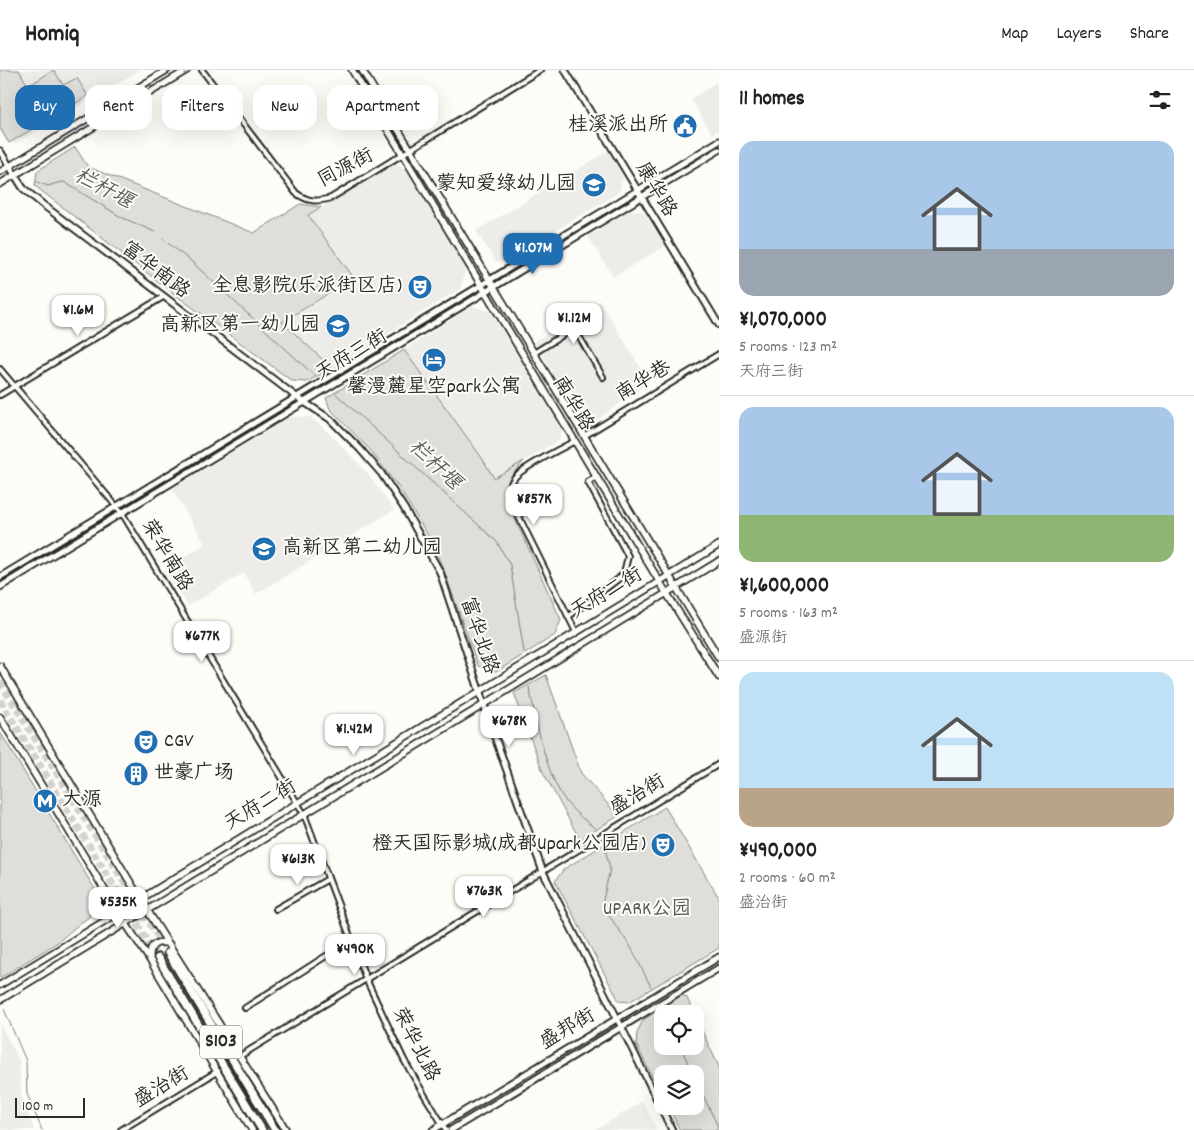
<!DOCTYPE html>
<html lang="en">
<head>
<meta charset="utf-8">
<style>
	:root { --surface:#fff; --page:#f2f2f2; --text:#222; --muted:#767676; --line:#e0e0e0; --accent:#1f6fb2 }
	body { margin:0; font-family:Dekko,"LXGW WenKai TC",sans-serif; background:var(--page); color:var(--text); height:100vh; display:flex; flex-direction:column; font-size:19px; white-space:nowrap }
	* { box-sizing:border-box; margin:0 }
	p { font-size:16px; color:var(--muted) }
	.icon { flex:none; width:28px; height:28px; fill:none; stroke:currentColor; stroke-width:2; stroke-linecap:round; stroke-linejoin:round }
	.map { position:relative; flex:1; overflow:hidden }
	.side { display:flex; flex-direction:column; background:var(--surface); width:475px }
	.side>* { flex:none }
	.top-card { position:absolute; left:15px; top:15px; width:475px; height:45px; display:flex; gap:10px }
	.buttons { position:absolute; left:654px; top:935px; display:grid; gap:10px }
	.buttons a { display:grid; place-items:center; width:50px; height:50px; border-radius:10px; background:var(--surface); box-shadow:0 5px 20px #0002; font-size:25px }
	.scale { position:absolute; left:15px; bottom:12px; width:70px; box-sizing:border-box; padding-left:5px; border:2px solid #2b2b2b; border-top:0; font-size:14px; line-height:18px; white-space:nowrap; color:#2b2b2b; -webkit-text-stroke:4px #fdfcf7; paint-order:stroke }
	.price { position:absolute; translate:-50% -42px; padding:0 11px; border-radius:10px; background:#fff; color:#222; font-size:16px; line-height:32px; filter:drop-shadow(0 1px 2px #0008) }
	.price::after { content:''; position:absolute; left:50%; top:30px; width:15px; height:11px; margin-left:-8px; background:inherit; clip-path:polygon(0 0,100% 0,50% 100%) }
	.price.selected { background:var(--accent); color:#fff }
	ul { padding:0; list-style:none }
	li { display:grid; align-content:center; gap:10px; height:265px; padding:0 20px }
	li+li { border-top:1px solid var(--line) }
	li span { display:grid; place-items:center; height:155px; border-radius:15px; color:#555 }
	li>.icon { margin-inline-start:auto }
	span .icon { width:90px; height:90px; fill:#fffc; stroke-width:1 }
	li b { font-size:21px }
	h2 { display:flex; justify-content:space-between; align-items:center; height:60px; padding:0 20px; font-size:21px }
	.pill { padding:0 18px; border-radius:15px; background:var(--surface); box-shadow:0 5px 20px #0002; font-size:18px; line-height:45px }
	.pill.selected { background:var(--accent); color:#fff }
	header { display:flex; align-items:center; gap:30px; box-sizing:border-box; height:70px; padding:0 25px; background:var(--surface); border-bottom:1px solid var(--line) }
	header strong { font-size:24px }
	nav { display:flex; gap:28px; margin-inline-start:auto; font-size:18px }
	main { display:flex; flex:1; min-height:0 }
	.map>svg:first-child { display:block }
	.built { fill:#edece8 }
	.green { fill:#dfdeda; stroke:#858482 }
	.lines { fill:none; stroke-linecap:round; stroke-linejoin:round }
	.stream { stroke:#7e7d7b; stroke-width:1 }
	.trunk-tunnel { stroke:#d3d2ce; stroke-width:7; stroke-dasharray:7 3.5; stroke-linecap:butt }
	.minor-casing { stroke:#2b2b2b; stroke-width:8 }
	.tertiary-casing { stroke:#2b2b2b; stroke-width:9 }
	.secondary-casing { stroke:#2b2b2b; stroke-width:9 }
	.trunk-casing { stroke:#2b2b2b; stroke-width:11 }
	.minor { stroke:#fdfcf7; stroke-width:4 }
	.tertiary { stroke:#fdfcf7; stroke-width:5 }
	.secondary { stroke:#fdfcf7; stroke-width:5.5 }
	.trunk { stroke:#fdfcf7; stroke-width:7 }
	.labels { text-anchor:middle; dominant-baseline:central; stroke-width:4; stroke-linejoin:round; paint-order:stroke }
	.shield { fill:#fdfcf7; stroke:#6a6a68; stroke-width:1 }
	.shield-label { font-size:19px; font-weight:bold; fill:#2b2b2b }
	.poi-label { font-size:20px; fill:#2b2b2b; stroke:#fdfcf7; text-anchor:end }
	.street-label { font-size:20px; fill:#2b2b2b; stroke:#fdfcf7 }
	.park-label { font-size:20px; fill:#585857; stroke:#fdfcf7 }
	.water-label { font-size:21px; font-style:italic; fill:#5b5b5a; stroke:#fdfcf7 }
</style>
</head>
<body>
<header>
<strong>Homiq</strong>
<nav><a>Map</a><a>Layers</a><a>Share</a></nav>
</header>
<main>
<div class="map">
<svg width="719" height="1060" viewBox="0 0 719 1060">
	<rect width="100%" height="100%" fill="#fdfcf7"/>
	<filter id="ink" filterUnits="userSpaceOnUse"><feTurbulence type="fractalNoise" baseFrequency=".02" numOctaves="2"/><feDisplacementMap in="SourceGraphic" scale="10" xChannelSelector="R" yChannelSelector="G"/><feConvolveMatrix kernelMatrix="1 2 1 2 8 2 1 2 1" color-interpolation-filters="sRGB"/></filter>
	<g filter="url(#ink)">
		<!-- built -->
		<path class="built" d="M 0,0 L 140,0 L 16,73 L 6,71 L 0,61 Z
			M 719,11 L 719,60 L 712,64 L 691,29 Z
			M 608,81 L 623,107 L 619,122 L 504,192 L 496,192 L 476,161 Z
			M 396,93 L 406,99 L 466,198 L 460,219 L 332,298 L 282,252 L 354,208 L 308,145 Z
			M 629,140 L 644,142 L 665,176 L 613,207 L 588,166 Z
			M 600,231 L 649,312 L 597,350 L 580,348 L 534,272 Z
			M 472,236 L 490,241 L 562,360 L 559,370 L 494,409 L 482,388 L 404,280 Z
			M 290,347 L 311,347 L 337,371 L 369,405 L 394,440 L 256,524 L 244,503 L 188,536 L 165,499 L 205,474 L 172,419 Z
			M 0,954 L 19,990 L 21,1024 L 34,1060 L 0,1060 Z
			M 643,1031 L 657,1060 L 595,1060 Z"/>
		<!-- green -->
		<path class="green" d="M 0,0 L 19,0 L 28,16 L 54,0 L 63,15 L 77,8 L 88,26 L 9,73 L 0,58 Z
			M 75,77 L 88,97 L 254,163 L 300,134 L 321,137 L 308,145 L 354,208 L 282,252 L 332,298 L 307,312 L 292,311 L 173,223 L 35,116 L 37,101 Z
			M 404,280 L 482,388 L 494,408 L 524,391 C 514,403 505,411 505,427 L 561,550 L 555,565 L 496,602 L 478,596 L 445,503 L 430,469 L 399,418 L 370,380 L 330,339 L 326,328 Z
			M 546,605 L 581,703 L 618,746 L 580,770 L 543,702 L 514,623 Z
			M 0,662 L 96,821 L 89,847 L 79,854 L 58,872 L 0,908 Z
			M 665,737 L 719,828 L 719,878 L 629,932 L 619,931 L 555,811 L 564,799 Z
			M 682,925 L 687,928 L 694,944 L 662,944 L 662,976 L 695,976 L 695,946 L 719,997 L 719,1060 L 680,1060 L 668,1036 L 695,1036 L 695,1004 L 662,1004 L 662,1026 L 636,974 L 637,963 L 643,950 Z"/>
		<g class="lines">
			<!-- stream -->
			<path class="stream" d="M 37,112 L 48,116 L 57,113 L 64,112 L 121,147 L 155,162
				M 163,169 L 193,193 L 316,307
				M 335,323 L 497,472 L 510,495 L 524,582
				M 529,617 C 537,652 545,706 568,734 C 576,744 587,752 597,760
				M 604,774 L 610,799 L 603,830 L 606,841 L 632,879 L 651,917
				M 4,939 L 26,991 L 27,1024 L 42,1060
				M 663,940 L 665,944
				M 680,976 L 693,1004
				M 695,1008 L 719,1059"/>
			<!-- trunk-tunnel -->
			<path class="trunk-tunnel" d="M 0,612 L 168,883
				M 0,630 L 158,888"/>
			<defs>
				<path id="minor" d="M 202,0 L 296,123 C 308,132 317,132 331,128 L 540,0
					M 534,283 L 574,258 L 603,307
					M 0,299 L 122,443 L 304,744 L 366,909 L 404,990 L 422,1021 L 446,1060
					M 0,325 L 163,227
					M 584,366 L 719,284
					M 575,371 C 562,378 523,397 515,407 C 508,415 509,424 512,433 L 576,562
					M 568,547 L 617,510 L 624,503 L 628,486 L 588,412 L 596,407
					M 276,839 L 328,809
					M 245,938 L 326,886 L 354,877
					M 240,986 L 719,694
					M 121,1060 L 218,1001"/>
				<path id="tertiary" d="M 565,0 L 719,255
					M 0,81 L 23,118 L 42,134 L 298,328 L 330,349 L 360,379 L 381,403 L 404,438 L 440,502 L 491,656 L 543,802 L 617,948 L 672,1060
					M 0,507 L 719,71
					M 0,517 L 719,80
					M 433,1060 L 719,887
					M 451,1060 L 719,898"/>
				<path id="secondary" d="M 352,0 L 659,511 L 719,607
					M 362,0 L 719,588
					M 0,102 L 167,0
					M 0,114 L 187,0
					M 0,596 L 147,840 L 286,1060
					M 0,647 L 118,842 L 150,890 L 252,1060
					M 150,887 C 149,875 157,870 169,874
					M 0,915 L 719,475
					M 0,930 L 719,491"/>
				<path id="trunk" d="M 168,883 L 275,1060
					M 158,888 L 262,1060"/>
			</defs>
			<!-- minor casing -->
			<use href="#minor" class="minor-casing"/>
			<!-- tertiary casing -->
			<use href="#tertiary" class="tertiary-casing"/>
			<!-- secondary casing -->
			<use href="#secondary" class="secondary-casing"/>
			<!-- trunk casing -->
			<use href="#trunk" class="trunk-casing"/>
			<!-- minor -->
			<use href="#minor" class="minor"/>
			<!-- tertiary -->
			<use href="#tertiary" class="tertiary"/>
			<!-- secondary -->
			<use href="#secondary" class="secondary"/>
			<!-- trunk -->
			<use href="#trunk" class="trunk"/>
		</g>
	</g>
	<!-- icons -->
	<defs>
		<symbol id="civic-disc" viewBox="-11 -11 22 22"><circle r="9.5" fill="#1f6fb2" stroke="#fdfcf7"/><path d="M-.6-6.5H3V-4.5H.6V-3L4-1V1h2V6H-6V1h2V-1L-.6-3ZM-1.2 2.5V6h2.4V2.5Z" fill="#fff"/></symbol>
		<symbol id="school-disc" viewBox="-11 -11 22 22"><circle r="9.5" fill="#1f6fb2" stroke="#fdfcf7"/><path d="M0-5L7-2L0 1L-7-2ZM-4 1L0 2.5L4 1V4Q0 6-4 4Z" fill="#fff"/></symbol>
		<symbol id="theatre-disc" viewBox="-11 -11 22 22"><circle r="9.5" fill="#1f6fb2" stroke="#fdfcf7"/><path d="M-5-5.5Q0-4 5-5.5V0Q5 5 0 6Q-5 5-5 0ZM-3.3-2.5H-1v1.5H-3.3ZM1-2.5H3.3v1.5H1ZM-2.8 1Q0 5.5 2.8 1Z" fill="#fff"/></symbol>
		<symbol id="hotel-disc" viewBox="-11 -11 22 22"><circle r="9.5" fill="#1f6fb2" stroke="#fdfcf7"/><path d="M-6-4.5h1.5V1H6V5H4.5V3h-9V5H-6ZM-4 0a1.8 1.8 0 1 1 3.6 0ZM.5 0V-2.5h3Q6-2.5 6 0Z" fill="#fff"/></symbol>
		<symbol id="building-disc" viewBox="-11 -11 22 22"><circle r="9.5" fill="#1f6fb2" stroke="#fdfcf7"/><path d="M-4-6H4V6H1V3H-1V6H-4ZM-2.5-4.3h1.7v1.8h-1.7ZM.8-4.3h1.7v1.8H.8ZM-2.5-1h1.7V.8h-1.7ZM.8-1h1.7V.8H.8Z" fill="#fff"/></symbol>
		<symbol id="metro-disc" viewBox="-11 -11 22 22"><circle r="9.5" fill="#1f6fb2" stroke="#fdfcf7"/><path d="M-5.5 5V-5H-3L0 0L3-5H5.5V5H3V-.5L0 4L-3-.5V5Z" fill="#fff"/></symbol>
	</defs>
	<g fill-rule="evenodd">
		<use href="#civic-disc" x="671" y="42" width="28" height="28"/>
		<use href="#school-disc" x="580" y="101" width="28" height="28"/>
		<use href="#theatre-disc" x="406" y="203" width="28" height="28"/>
		<use href="#school-disc" x="324" y="242" width="28" height="28"/>
		<use href="#hotel-disc" x="420" y="276" width="28" height="28"/>
		<use href="#school-disc" x="250" y="465" width="28" height="28"/>
		<use href="#theatre-disc" x="132" y="658" width="28" height="28"/>
		<use href="#building-disc" x="122" y="690" width="28" height="28"/>
		<use href="#metro-disc" x="31" y="717" width="28" height="28"/>
		<use href="#theatre-disc" x="649" y="761" width="28" height="28"/>
	</g>
	<g class="labels">
		<!-- shield labels -->
		<rect class="shield" x="200" y="955.5" width="42" height="33" rx="4"/>
		<g class="shield-label">
			<text x="221" y="972">S103</text>
		</g>
		<!-- poi labels -->
		<g class="poi-label">
			<text x="668" y="56">桂溪派出所</text>
			<text x="576" y="115">蒙知爱绿幼儿园</text>
			<text x="402" y="217">全息影院(乐派街区店)</text>
			<text x="320" y="256">高新区第一幼儿园</text>
			<text x="434" y="318" text-anchor="middle">馨漫麓星空park公寓</text>
			<text x="282" y="479" text-anchor="start">高新区第二幼儿园</text>
			<text x="164" y="672" text-anchor="start">CGV</text>
			<text x="154" y="704" text-anchor="start">世豪广场</text>
			<text x="62" y="731" text-anchor="start">大源</text>
			<text x="646" y="775">橙天国际影城(成都Upark公园店)</text>
		</g>
		<!-- street labels -->
		<g class="street-label">
			<text transform="translate(346 99) rotate(-28)">同源街</text>
			<text transform="translate(655 120) rotate(59)">康华路</text>
			<text transform="translate(155 201) rotate(37)">富华南路</text>
			<text transform="translate(352 286) rotate(-31)">天府三街</text>
			<text transform="translate(644 312) rotate(-31)">南华巷</text>
			<text transform="translate(572 334) rotate(59)">南华路</text>
			<text transform="translate(166 486) rotate(59)">荣华南路</text>
			<text transform="translate(607 524) rotate(-31)">天府二街</text>
			<text transform="translate(478 566) rotate(71)">富华北路</text>
			<text transform="translate(638 726) rotate(-31)">盛治街</text>
			<text transform="translate(261 736) rotate(-31)">天府二街</text>
			<text transform="translate(568 960) rotate(-31)">盛邦街</text>
			<text transform="translate(415 975) rotate(63)">荣华北路</text>
			<text transform="translate(162 1018) rotate(-31)">盛治街</text>
		</g>
		<!-- park labels -->
		<g class="park-label">
			<text x="647" y="840">UPARK公园</text>
		</g>
		<!-- water labels -->
		<g class="water-label">
			<text transform="translate(103 120) rotate(28)">栏杆堰</text>
			<text transform="translate(434 396) rotate(43)">栏杆堰</text>
		</g>
	</g>
</svg>
<div class="buttons">
<a><svg class="icon" aria-label="locate" viewBox="0 0 24 24"><circle cx="12" cy="12" r="6"/><path d="M12 2v4M12 18v4M2 12h4M18 12h4"/></svg></a>
<a><svg class="icon" aria-label="layers" viewBox="0 0 24 24"><path d="M12 4l9 5-9 5-9-5zM3 14l9 5 9-5"/></svg></a>
</div>
<div class="scale">100 m</div>
<b class="price selected" style="left:533px;top:205px">¥1.07M</b>
<b class="price" style="left:78px;top:267px">¥1.6M</b>
<b class="price" style="left:574px;top:275px">¥1.12M</b>
<b class="price" style="left:534px;top:456px">¥857K</b>
<b class="price" style="left:202px;top:593px">¥677K</b>
<b class="price" style="left:509px;top:678px">¥678K</b>
<b class="price" style="left:354px;top:686px">¥1.42M</b>
<b class="price" style="left:298px;top:816px">¥613K</b>
<b class="price" style="left:484px;top:848px">¥763K</b>
<b class="price" style="left:118px;top:859px">¥535K</b>
<b class="price" style="left:355px;top:906px">¥490K</b>
<div class="top-card">
<a class="pill selected">Buy</a>
<a class="pill">Rent</a>
<a class="pill">Filters</a>
<a class="pill">New</a>
<a class="pill">Apartment</a>
</div>
</div>
<section class="side">
<h2>11 homes<svg class="icon" aria-label="filters" viewBox="0 0 24 24"><path d="M4 7h16M4 17h16"/><circle cx="9" cy="7" r="2"/><circle cx="15" cy="17" r="2"/></svg></h2>
<ul>
<li><span style="background:linear-gradient(#a9c7e8 70%,#9aa5b1 0)"><svg class="icon" aria-label="home" viewBox="0 0 24 24"><path d="M3 11l9-7 9 7M6 9v11h12V9"/></svg></span><div><b>¥1,070,000</b><p>5 rooms · 123 m²</p><p>天府三街</p></div></li>
<li><span style="background:linear-gradient(#a9c7e8 70%,#8fb573 0)"><svg class="icon" aria-label="home" viewBox="0 0 24 24"><path d="M3 11l9-7 9 7M6 9v11h12V9"/></svg></span><div><b>¥1,600,000</b><p>5 rooms · 163 m²</p><p>盛源街</p></div></li>
<li><span style="background:linear-gradient(#bfe0f5 75%,#b9a48a 0)"><svg class="icon" aria-label="home" viewBox="0 0 24 24"><path d="M3 11l9-7 9 7M6 9v11h12V9"/></svg></span><div><b>¥490,000</b><p>2 rooms · 60 m²</p><p>盛治街</p></div></li>
</ul>
</section>
</main>
</body>
</html>
